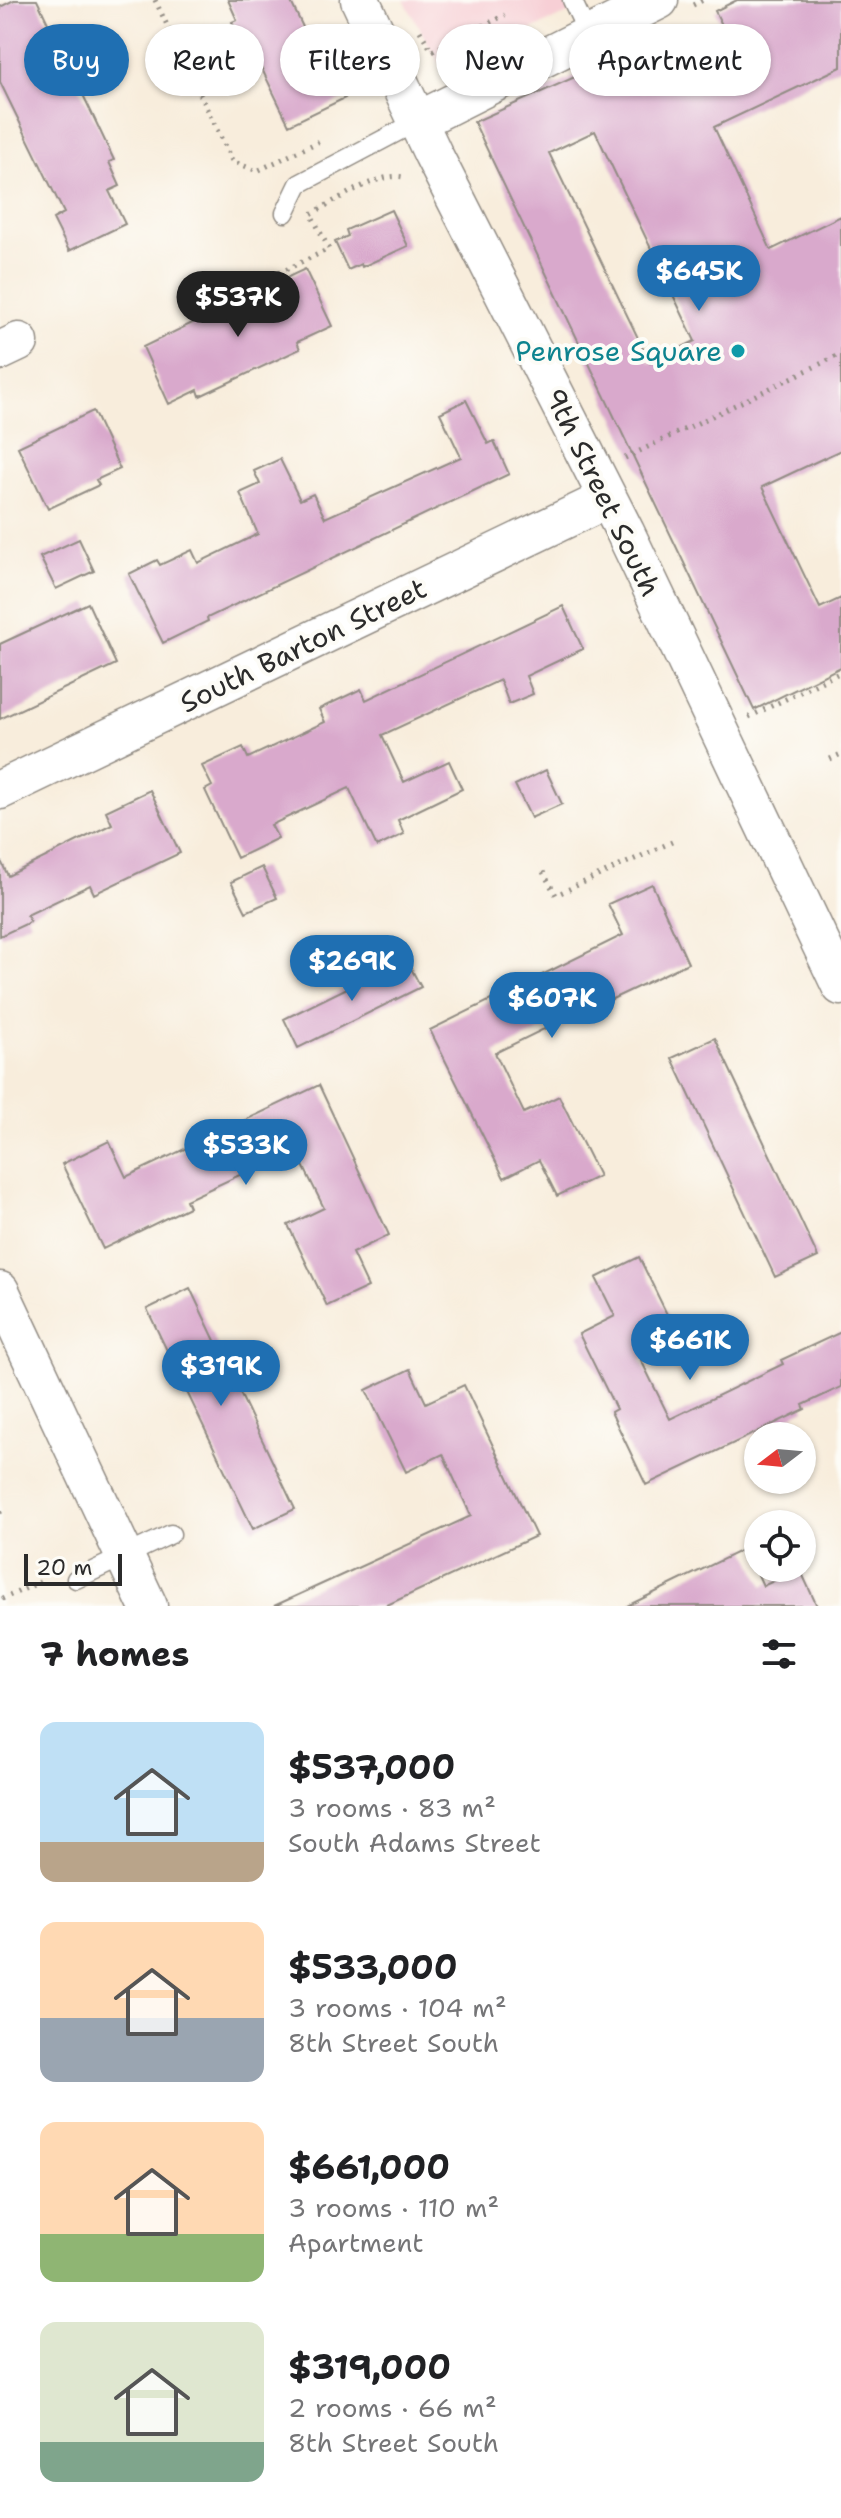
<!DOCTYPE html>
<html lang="en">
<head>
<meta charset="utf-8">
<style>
	:root { --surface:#fff; --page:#f2f2f2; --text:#202124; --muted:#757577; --accent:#1f6fb2 }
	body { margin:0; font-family:"Shantell Sans",sans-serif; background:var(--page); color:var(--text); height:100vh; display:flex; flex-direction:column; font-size:30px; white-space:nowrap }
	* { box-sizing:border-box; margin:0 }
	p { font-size:26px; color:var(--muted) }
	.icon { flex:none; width:44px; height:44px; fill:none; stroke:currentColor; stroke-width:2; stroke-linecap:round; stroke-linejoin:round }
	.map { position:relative; height:1606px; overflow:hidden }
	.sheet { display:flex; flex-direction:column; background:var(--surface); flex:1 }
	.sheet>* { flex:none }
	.banner { position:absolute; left:24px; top:24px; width:794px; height:72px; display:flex; gap:16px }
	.needle { width:52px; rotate:254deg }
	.controls { position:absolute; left:744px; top:1422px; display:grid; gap:16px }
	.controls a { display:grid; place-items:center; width:72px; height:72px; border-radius:50%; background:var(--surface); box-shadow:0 2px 6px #0004; font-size:40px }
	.scale { position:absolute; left:24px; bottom:20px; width:98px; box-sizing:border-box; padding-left:8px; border:4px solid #2b2b2b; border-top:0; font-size:22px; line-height:28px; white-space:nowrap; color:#2b2b2b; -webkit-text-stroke:6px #fdfcf7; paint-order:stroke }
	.price { position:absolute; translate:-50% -68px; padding:0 18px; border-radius:28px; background:var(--accent); color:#fff; font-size:26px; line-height:52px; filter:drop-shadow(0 2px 4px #0008) }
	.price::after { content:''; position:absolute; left:50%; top:48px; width:24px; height:18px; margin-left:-12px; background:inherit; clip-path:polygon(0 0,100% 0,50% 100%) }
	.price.on { background:#222; color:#fff }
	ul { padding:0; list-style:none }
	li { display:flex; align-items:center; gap:24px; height:200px; padding:0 40px }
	li span { display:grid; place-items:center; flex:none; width:224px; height:160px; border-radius:16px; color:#555 }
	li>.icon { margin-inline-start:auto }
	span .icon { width:96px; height:96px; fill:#fffc; stroke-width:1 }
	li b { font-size:34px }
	h2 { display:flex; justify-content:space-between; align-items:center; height:96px; padding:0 40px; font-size:34px }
	.pill { padding:0 28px; border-radius:36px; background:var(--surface); box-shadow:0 2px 6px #0004; font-size:28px; line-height:72px }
	.pill.on { background:var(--accent); color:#fff }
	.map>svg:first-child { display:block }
	.built { fill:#f7cfd5 }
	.building { fill:#d9a9cc; fill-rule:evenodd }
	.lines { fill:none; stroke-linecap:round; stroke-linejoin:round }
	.lane-casing { stroke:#928c84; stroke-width:21 }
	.street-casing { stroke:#928c84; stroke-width:41 }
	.path { stroke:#928c84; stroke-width:5; stroke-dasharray:2 6; stroke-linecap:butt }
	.lane { stroke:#fff; stroke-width:18 }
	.street { stroke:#fff; stroke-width:38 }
	.culture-dot { fill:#0f9aa8; stroke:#fdfcf7; stroke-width:3 }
	.labels { text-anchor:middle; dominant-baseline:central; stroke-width:8; stroke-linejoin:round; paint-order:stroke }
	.culture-label { font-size:28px; fill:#0d838f; stroke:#fdfcf7; text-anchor:end }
	.street-label { font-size:28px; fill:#2b2b2b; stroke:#fdfcf7 }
</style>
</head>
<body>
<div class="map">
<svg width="841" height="1606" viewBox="0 0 841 1606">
	<rect width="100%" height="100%" fill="#fdfcf7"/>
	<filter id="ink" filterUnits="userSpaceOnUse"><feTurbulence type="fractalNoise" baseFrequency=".0125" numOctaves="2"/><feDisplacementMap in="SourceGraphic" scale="16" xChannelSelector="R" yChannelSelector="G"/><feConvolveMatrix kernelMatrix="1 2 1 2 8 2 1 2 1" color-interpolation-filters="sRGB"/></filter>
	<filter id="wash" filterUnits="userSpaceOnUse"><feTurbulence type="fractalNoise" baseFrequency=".006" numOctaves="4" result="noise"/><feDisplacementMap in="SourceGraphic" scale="32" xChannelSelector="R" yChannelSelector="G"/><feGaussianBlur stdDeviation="1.8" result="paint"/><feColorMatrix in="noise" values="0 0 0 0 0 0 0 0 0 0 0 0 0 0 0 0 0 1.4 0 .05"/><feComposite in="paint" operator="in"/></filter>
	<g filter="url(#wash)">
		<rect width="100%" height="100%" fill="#f8eddc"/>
		<!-- built -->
		<path class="built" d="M 404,0 L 599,0 L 442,69 Z"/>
		<g id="blocks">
			<!-- building -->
			<path class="building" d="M 14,0 L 37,0 L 48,23 L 43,26 L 67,74 L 72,72 L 87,103 L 114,160 L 109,162 L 120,186 L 109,191 L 125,224 L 69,251 L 53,219 L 64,213 L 0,82 L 0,7 Z
				M 228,0 L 290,0 L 312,46 L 323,40 L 334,63 L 329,66 L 345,98 L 289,125 L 262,69 L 256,72 L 232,22 L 237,20 Z
				M 737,0 L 841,0 L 841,67 L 714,127 L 771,250 L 841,216 L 841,450 L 762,487 L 820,608 L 841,598 L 841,667 L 754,710 L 474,122 L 624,55 L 642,92 L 733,47 L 715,11 ZM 595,131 L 695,341 L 650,363 L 549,153 Z
				M 391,210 L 408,246 L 362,267 L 361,264 L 348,270 L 335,242 L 348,236 L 346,230 Z
				M 305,269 L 332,326 L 297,342 L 300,349 L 200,396 L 198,390 L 169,404 L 143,347 L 221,309 L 224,314 L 273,291 L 271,285 Z
				M 466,400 L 488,444 L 494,441 L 509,474 L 207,618 L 208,621 L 163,643 L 129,574 L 157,560 L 160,565 L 192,550 L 198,563 L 258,534 L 240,493 L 260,484 L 254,471 L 280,459 L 300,500 L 313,494 L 325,518 L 461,457 L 440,413 Z
				M 93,411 L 120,469 L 96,480 L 99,485 L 48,509 L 18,447 Z
				M 79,539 L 94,571 L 56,589 L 40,557 Z
				M 88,603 L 116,664 L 0,719 L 0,644 Z
				M 563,606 L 583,649 L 526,676 L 533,694 L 509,704 L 500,680 L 382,735 L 404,782 L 449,761 L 462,789 L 398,820 L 404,834 L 377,847 L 349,788 L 271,825 L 278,838 L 237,858 L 205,790 L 212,786 L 202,766 L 243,747 L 248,758 L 325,722 L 319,709 L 361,689 L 366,700 Z
				M 546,770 L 562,804 L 531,818 L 515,785 Z
				M 150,790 L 180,853 L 94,894 L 90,885 L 27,915 L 30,922 L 0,936 L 0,859 L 8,876 L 112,824 L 106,811 Z
				M 262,867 L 277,898 L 246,912 L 231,882 Z
				M 652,884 L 688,963 L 608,1001 L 607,998 L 495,1053 L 524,1113 L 559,1096 L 599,1176 L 557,1196 L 539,1160 L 504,1178 L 430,1030 L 623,935 L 608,904 Z
				M 406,959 L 421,987 L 298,1048 L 284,1019 Z
				M 715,1038 L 818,1257 L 775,1277 L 672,1058 Z
				M 319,1085 L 389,1235 L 352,1253 L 368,1287 L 327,1306 L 288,1225 L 324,1208 L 295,1149 L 186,1200 L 189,1207 L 103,1249 L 62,1164 L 109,1141 L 126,1177 Z
				M 639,1257 L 680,1341 L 641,1360 L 670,1419 L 783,1364 L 781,1360 L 841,1332 L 841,1387 L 803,1405 L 805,1409 L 646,1485 L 611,1412 L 616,1409 L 579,1334 L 615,1316 L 596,1278 Z
				M 190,1288 L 295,1509 L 253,1529 L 147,1309 Z
				M 410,1369 L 426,1403 L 464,1385 L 536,1536 L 385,1606 L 274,1606 L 471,1516 L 443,1454 L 406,1472 L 366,1390 Z
				M 746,1548 L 763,1586 L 800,1569 L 817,1606 L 627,1606 Z"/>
		</g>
	</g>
	<g filter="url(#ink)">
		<use href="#blocks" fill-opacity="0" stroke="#928c84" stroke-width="2"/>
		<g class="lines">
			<defs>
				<path id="lane" d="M 572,0 L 589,36
					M 285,213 L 299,184 L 418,121
					M 76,1579 L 171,1534"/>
				<path id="street" d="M 360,0 L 433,154 L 625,532 L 841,986
					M 418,121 L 659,0
					M 0,351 L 19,342
					M 0,790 L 607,499
					M 0,1291 L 148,1606"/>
			</defs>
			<!-- lane casing -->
			<use href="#lane" class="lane-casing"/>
			<!-- street casing -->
			<use href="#street" class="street-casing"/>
			<!-- path -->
			<path class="path" d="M 155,0 L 232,161 L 257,171 L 322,140
				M 693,5 L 703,0
				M 420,31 L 432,51 L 505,15
				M 279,273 L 329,249 L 311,214 C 334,202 382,169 406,178
				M 625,458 L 841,354
				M 749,717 L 841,672
				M 830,759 L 841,754
				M 543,872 L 556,895 L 672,842
				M 0,1512 L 6,1509
				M 2,1599 L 40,1582"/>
			<!-- lane -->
			<use href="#lane" class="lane"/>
			<!-- street -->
			<use href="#street" class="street"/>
		</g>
	</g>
	<!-- markers -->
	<circle class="culture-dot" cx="738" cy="351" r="8"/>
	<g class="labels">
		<!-- culture labels -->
		<g class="culture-label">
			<text x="722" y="351">Penrose Square</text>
		</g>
		<!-- street labels -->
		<g class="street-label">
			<text transform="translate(603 492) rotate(64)">9th Street South</text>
			<text transform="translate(303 645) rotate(-26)">South Barton Street</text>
		</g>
	</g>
</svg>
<div class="controls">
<a><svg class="needle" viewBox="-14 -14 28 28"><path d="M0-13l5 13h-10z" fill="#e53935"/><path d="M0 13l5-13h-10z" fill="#757577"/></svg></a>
<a><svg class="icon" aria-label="locate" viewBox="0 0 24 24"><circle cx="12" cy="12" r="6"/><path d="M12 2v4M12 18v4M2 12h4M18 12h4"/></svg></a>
</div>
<div class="scale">20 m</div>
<b class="price" style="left:699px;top:313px">$645K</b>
<b class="price on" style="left:238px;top:339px">$537K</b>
<b class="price" style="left:352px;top:1003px">$269K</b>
<b class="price" style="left:552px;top:1040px">$607K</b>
<b class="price" style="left:246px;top:1187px">$533K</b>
<b class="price" style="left:690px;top:1382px">$661K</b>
<b class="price" style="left:221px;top:1408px">$319K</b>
<div class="banner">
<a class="pill on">Buy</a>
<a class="pill">Rent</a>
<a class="pill">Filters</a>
<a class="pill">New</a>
<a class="pill">Apartment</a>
</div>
</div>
<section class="sheet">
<h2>7 homes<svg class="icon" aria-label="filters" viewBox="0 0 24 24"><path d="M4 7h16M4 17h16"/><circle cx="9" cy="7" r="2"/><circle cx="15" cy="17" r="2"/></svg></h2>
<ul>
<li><span style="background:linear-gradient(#bfe0f5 75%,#b9a48a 0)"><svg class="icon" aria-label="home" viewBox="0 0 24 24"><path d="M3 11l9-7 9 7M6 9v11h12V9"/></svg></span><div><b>$537,000</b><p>3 rooms · 83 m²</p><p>South Adams Street</p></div></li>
<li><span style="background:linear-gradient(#ffd9b3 60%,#9aa5b1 0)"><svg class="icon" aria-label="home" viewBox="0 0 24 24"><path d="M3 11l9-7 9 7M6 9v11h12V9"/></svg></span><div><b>$533,000</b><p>3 rooms · 104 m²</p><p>8th Street South</p></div></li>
<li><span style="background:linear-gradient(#ffd9b3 70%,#8fb573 0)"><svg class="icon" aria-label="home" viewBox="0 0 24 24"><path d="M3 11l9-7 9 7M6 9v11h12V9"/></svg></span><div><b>$661,000</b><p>3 rooms · 110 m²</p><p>Apartment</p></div></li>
<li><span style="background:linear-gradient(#dfe7d0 75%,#7fa58c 0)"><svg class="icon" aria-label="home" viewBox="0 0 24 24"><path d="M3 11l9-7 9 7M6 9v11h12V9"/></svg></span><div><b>$319,000</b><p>2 rooms · 66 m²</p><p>8th Street South</p></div></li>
</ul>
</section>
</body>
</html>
